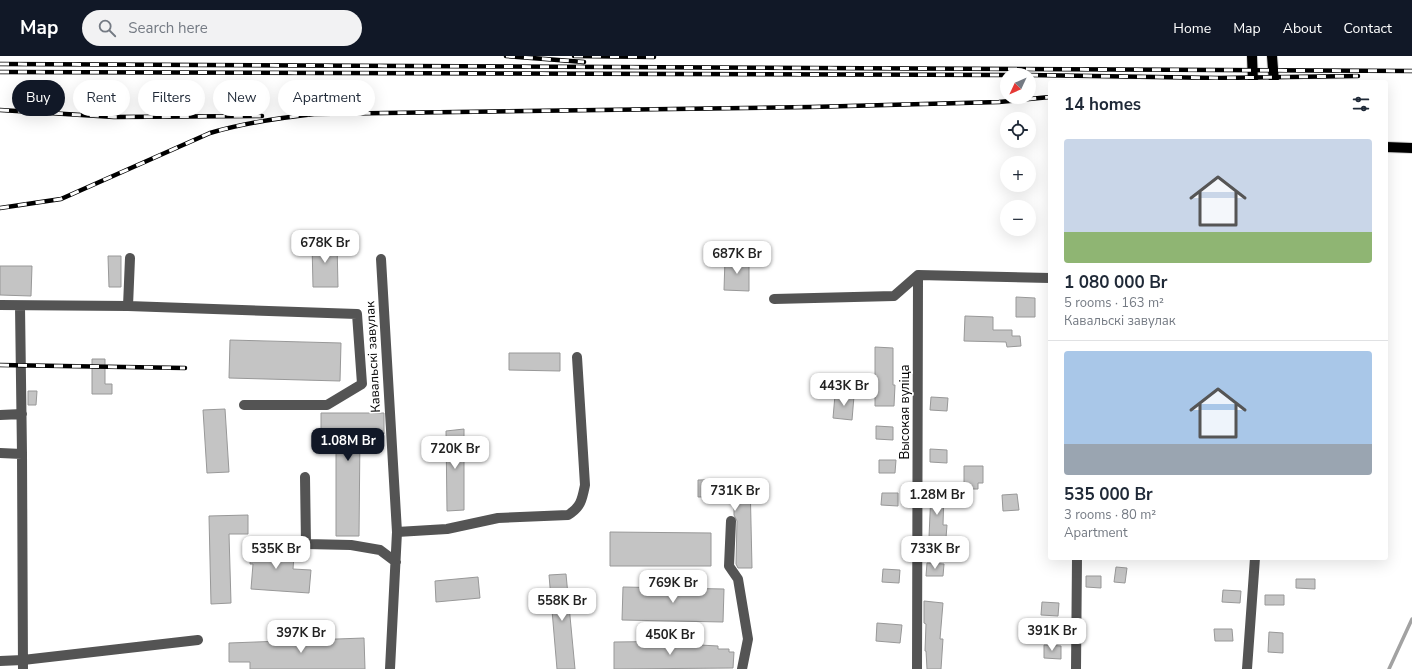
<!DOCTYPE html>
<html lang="en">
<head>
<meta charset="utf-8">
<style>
	:root { --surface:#fff; --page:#f2f2f3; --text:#1f2937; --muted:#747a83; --line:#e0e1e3; --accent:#111827 }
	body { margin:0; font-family:"Nunito Sans",sans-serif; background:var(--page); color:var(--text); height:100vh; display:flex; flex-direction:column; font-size:15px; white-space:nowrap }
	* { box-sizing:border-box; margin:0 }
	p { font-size:13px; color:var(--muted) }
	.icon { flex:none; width:22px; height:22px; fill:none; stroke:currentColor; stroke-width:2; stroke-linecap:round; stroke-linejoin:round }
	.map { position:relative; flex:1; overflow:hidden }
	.details { position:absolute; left:1048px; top:24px; width:340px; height:480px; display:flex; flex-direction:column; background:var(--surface); border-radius:4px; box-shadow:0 4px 16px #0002 }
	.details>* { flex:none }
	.hud { position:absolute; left:12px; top:24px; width:380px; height:36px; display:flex; gap:8px }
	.needle { width:26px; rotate:226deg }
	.controls { position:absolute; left:1000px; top:12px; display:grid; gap:8px }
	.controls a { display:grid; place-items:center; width:36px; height:36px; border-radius:50%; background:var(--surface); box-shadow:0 4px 16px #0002; font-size:20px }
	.price { position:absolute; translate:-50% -34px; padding:0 9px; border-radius:8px; background:#fff; color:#222; font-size:13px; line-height:26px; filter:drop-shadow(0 1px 2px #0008) }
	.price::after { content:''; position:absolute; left:50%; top:24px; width:12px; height:9px; margin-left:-6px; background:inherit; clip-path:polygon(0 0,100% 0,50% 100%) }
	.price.active { background:var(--accent); color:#fff }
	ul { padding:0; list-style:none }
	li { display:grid; align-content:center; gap:8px; height:212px; padding:0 16px }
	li+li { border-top:1px solid var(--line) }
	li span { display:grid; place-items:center; height:124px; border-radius:4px; color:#555 }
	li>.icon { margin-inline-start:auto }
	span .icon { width:72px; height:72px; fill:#fffc; stroke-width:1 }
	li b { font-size:17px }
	h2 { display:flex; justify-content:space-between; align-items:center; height:48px; padding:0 16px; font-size:17px }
	.chip { padding:0 14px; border-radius:18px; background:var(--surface); box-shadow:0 4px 16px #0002; font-size:14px; line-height:36px }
	.chip.active { background:var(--accent); color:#fff }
	header { display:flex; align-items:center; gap:24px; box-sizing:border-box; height:56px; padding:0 20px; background:var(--accent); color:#fff }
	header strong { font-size:19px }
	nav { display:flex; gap:22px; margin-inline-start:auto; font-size:14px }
	.search { width:280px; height:36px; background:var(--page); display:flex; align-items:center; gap:10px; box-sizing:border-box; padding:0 14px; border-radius:22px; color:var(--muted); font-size:15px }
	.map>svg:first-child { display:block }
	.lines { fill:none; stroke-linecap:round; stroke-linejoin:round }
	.stream { stroke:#a2a2a2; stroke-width:3.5 }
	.building { fill:#c4c4c4; stroke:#989898 }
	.major-casing { stroke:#dbdbdb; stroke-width:12 }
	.minor { stroke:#545454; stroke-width:10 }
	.major { stroke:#000; stroke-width:10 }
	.rail-casing { stroke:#000; stroke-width:4.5 }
	.rail { stroke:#fff; stroke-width:3; stroke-dasharray:9; stroke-linecap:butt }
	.labels { text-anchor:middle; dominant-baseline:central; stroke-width:3.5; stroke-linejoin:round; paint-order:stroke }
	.street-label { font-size:13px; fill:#000; stroke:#fff }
</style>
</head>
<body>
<header>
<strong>Map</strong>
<div class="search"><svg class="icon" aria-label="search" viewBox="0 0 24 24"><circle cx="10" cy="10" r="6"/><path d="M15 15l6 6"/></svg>Search here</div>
<nav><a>Home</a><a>Map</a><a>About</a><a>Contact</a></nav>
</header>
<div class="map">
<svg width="1412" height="613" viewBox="0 0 1412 613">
	<rect width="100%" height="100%" fill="#fff"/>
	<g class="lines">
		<!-- stream -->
		<path class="stream" d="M 1389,613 L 1412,563"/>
	</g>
	<!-- building -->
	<path class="building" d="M 312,186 L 337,186 L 338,231 L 313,231 Z
		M 108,200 L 121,200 L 121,231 L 109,231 Z
		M 725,203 L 749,204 L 749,235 L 724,234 Z
		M 0,210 L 32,210 L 31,240 L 0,239 Z
		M 1016,241 L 1035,242 L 1035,261 L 1016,261 Z
		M 965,260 L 993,261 L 993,274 L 1012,274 L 1012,280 L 1020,280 L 1021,290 L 1007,291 L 1006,286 L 964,285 Z
		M 230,284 L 341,287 L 340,325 L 229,322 Z
		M 875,291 L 893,292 L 893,329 L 895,329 L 894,350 L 875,350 Z
		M 509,297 L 560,297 L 560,315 L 509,314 Z
		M 92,303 L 105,303 L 105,328 L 112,328 L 112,338 L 92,338 Z
		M 28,335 L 37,335 L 36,349 L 28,349 Z
		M 835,339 L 854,340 L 852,364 L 833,362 Z
		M 931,341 L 948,342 L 947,355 L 930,354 Z
		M 225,353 L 229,416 L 207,417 L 203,354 Z
		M 321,357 L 384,357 L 384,378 L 360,378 L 359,480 L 336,480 L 336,393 L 321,393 Z
		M 876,370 L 893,371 L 893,384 L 876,383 Z
		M 464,373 L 464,454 L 447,455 L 446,375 Z
		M 930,393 L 947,394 L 947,407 L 930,406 Z
		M 879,404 L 896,404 L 895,417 L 879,417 Z
		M 964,410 L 983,410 L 983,427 L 978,427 L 978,433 L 964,433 Z
		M 750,423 L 752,512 L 738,512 L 736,508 L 737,465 L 734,459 L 734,440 L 698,441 L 698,424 Z
		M 931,436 L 944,436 L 943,469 L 947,469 L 946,482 L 929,481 Z
		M 882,437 L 898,437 L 898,450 L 881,449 Z
		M 1017,438 L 1019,454 L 1003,455 L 1002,439 Z
		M 248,459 L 248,478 L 229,478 L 231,547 L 211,548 L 209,460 Z
		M 610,476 L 711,477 L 711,510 L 610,510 Z
		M 252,481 L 273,483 L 272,498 L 294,500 L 293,513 L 311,514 L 309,537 L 251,533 L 253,508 L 250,508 Z
		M 927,507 L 944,508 L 943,520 L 926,520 Z
		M 1116,511 L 1127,512 L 1125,527 L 1114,526 Z
		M 883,513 L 900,514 L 899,527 L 882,526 Z
		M 566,518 L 575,613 L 557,613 L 549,519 Z
		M 1086,520 L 1101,520 L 1101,532 L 1086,531 Z
		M 478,521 L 480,542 L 436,546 L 435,525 Z
		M 1296,523 L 1315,523 L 1315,533 L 1296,532 Z
		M 623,531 L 724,533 L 723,566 L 622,564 Z
		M 1223,534 L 1241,535 L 1240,547 L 1222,546 Z
		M 1265,539 L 1284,539 L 1284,549 L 1265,549 Z
		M 924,545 L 943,547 L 940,583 L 943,583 L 941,613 L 927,613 L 926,595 L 925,595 L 926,568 L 924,567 Z
		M 1042,546 L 1059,547 L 1058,560 L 1041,559 Z
		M 877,567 L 902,569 L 900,587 L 876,585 Z
		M 1214,573 L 1232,573 L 1233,585 L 1215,585 Z
		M 1269,576 L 1283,577 L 1283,597 L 1268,596 Z
		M 364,582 L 365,613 L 250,613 L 250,606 L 229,606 L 229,587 Z
		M 699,585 L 700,589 L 718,590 L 718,593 L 729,593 L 729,596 L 734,596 L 733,612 L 614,613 L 614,586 Z
		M 1044,589 L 1061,590 L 1061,603 L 1044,602 Z"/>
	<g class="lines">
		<defs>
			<path id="major" d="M 1252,0 L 1253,26
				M 1272,0 L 1274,26
				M 1386,91 L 1412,92"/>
		</defs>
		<!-- major casing -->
		<use href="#major" class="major-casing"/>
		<!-- minor -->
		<path class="minor" d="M 381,203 L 397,476 L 390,613
			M 774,243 L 894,240 L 918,219 L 1050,222
			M 0,249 L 128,250 L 130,202
			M 20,250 L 22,398 L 23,613
			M 128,250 L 357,258 L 362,328 L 327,349 L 244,349
			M 0,359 L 22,358
			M 0,397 L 22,398
			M 305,421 L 306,488 L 351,489 L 380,494 L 396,506
			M 731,465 L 729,510 L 738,523 L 748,583 L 742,613
			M 397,476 L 447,473 L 498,462 L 568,459 C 581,451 582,444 585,429 L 577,301
			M 0,605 L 23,604 L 198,584
			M 917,613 L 918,219
			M 1076,613 L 1077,502
			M 1247,613 L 1255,502"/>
		<!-- major -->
		<use href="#major" class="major"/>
		<defs>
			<path id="rail" d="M 506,0 L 584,6
				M 574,0 L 654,1
				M 0,8 L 1412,15
				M 0,16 L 1007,19
				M 1029,19 L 1218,22 L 1358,20
				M 0,54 L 114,61 L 262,60
				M 0,152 L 61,143 L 210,77 C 244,67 278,62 314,58 L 811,51 L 999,46 L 1050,41
				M 0,309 L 185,312"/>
		</defs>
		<!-- rail casing -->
		<use href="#rail" class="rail-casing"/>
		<!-- rail -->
		<use href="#rail" class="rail"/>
	</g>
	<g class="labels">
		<!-- street labels -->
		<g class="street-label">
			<text transform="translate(373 301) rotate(-93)">Кавальскі завулак</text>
			<text transform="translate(905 356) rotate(-90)">Высокая вуліца</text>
		</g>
	</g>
</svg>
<div class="controls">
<a><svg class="needle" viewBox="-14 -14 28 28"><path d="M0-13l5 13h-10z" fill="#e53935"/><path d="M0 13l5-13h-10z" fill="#747a83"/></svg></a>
<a><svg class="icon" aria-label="locate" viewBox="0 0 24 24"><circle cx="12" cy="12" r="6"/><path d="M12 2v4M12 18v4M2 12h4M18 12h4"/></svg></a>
<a>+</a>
<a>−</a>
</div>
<b class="price" style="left:325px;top:208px">678K Br</b>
<b class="price" style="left:737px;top:219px">687K Br</b>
<b class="price" style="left:844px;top:351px">443K Br</b>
<b class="price active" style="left:348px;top:406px">1.08M Br</b>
<b class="price" style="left:455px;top:414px">720K Br</b>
<b class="price" style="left:735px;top:456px">731K Br</b>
<b class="price" style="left:937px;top:460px">1.28M Br</b>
<b class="price" style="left:276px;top:514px">535K Br</b>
<b class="price" style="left:935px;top:514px">733K Br</b>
<b class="price" style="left:673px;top:548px">769K Br</b>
<b class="price" style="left:562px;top:566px">558K Br</b>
<b class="price" style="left:1052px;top:596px">391K Br</b>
<b class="price" style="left:301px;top:598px">397K Br</b>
<b class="price" style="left:670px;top:600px">450K Br</b>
<div class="hud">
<a class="chip active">Buy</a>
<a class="chip">Rent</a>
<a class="chip">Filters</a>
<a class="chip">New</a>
<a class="chip">Apartment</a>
</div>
<section class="details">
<h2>14 homes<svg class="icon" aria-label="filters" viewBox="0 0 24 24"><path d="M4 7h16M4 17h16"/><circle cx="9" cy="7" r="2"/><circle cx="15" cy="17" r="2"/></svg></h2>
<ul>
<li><span style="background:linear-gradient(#c9d6e8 75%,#8fb573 0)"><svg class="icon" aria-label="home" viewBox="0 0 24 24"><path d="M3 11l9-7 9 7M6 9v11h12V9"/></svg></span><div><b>1 080 000 Br</b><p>5 rooms · 163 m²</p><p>Кавальскі завулак</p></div></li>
<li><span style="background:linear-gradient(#a9c7e8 75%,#9aa5b1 0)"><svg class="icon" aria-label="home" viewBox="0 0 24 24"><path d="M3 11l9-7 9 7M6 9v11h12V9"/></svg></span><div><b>535 000 Br</b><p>3 rooms · 80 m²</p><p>Apartment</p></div></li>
</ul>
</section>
</div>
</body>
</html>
